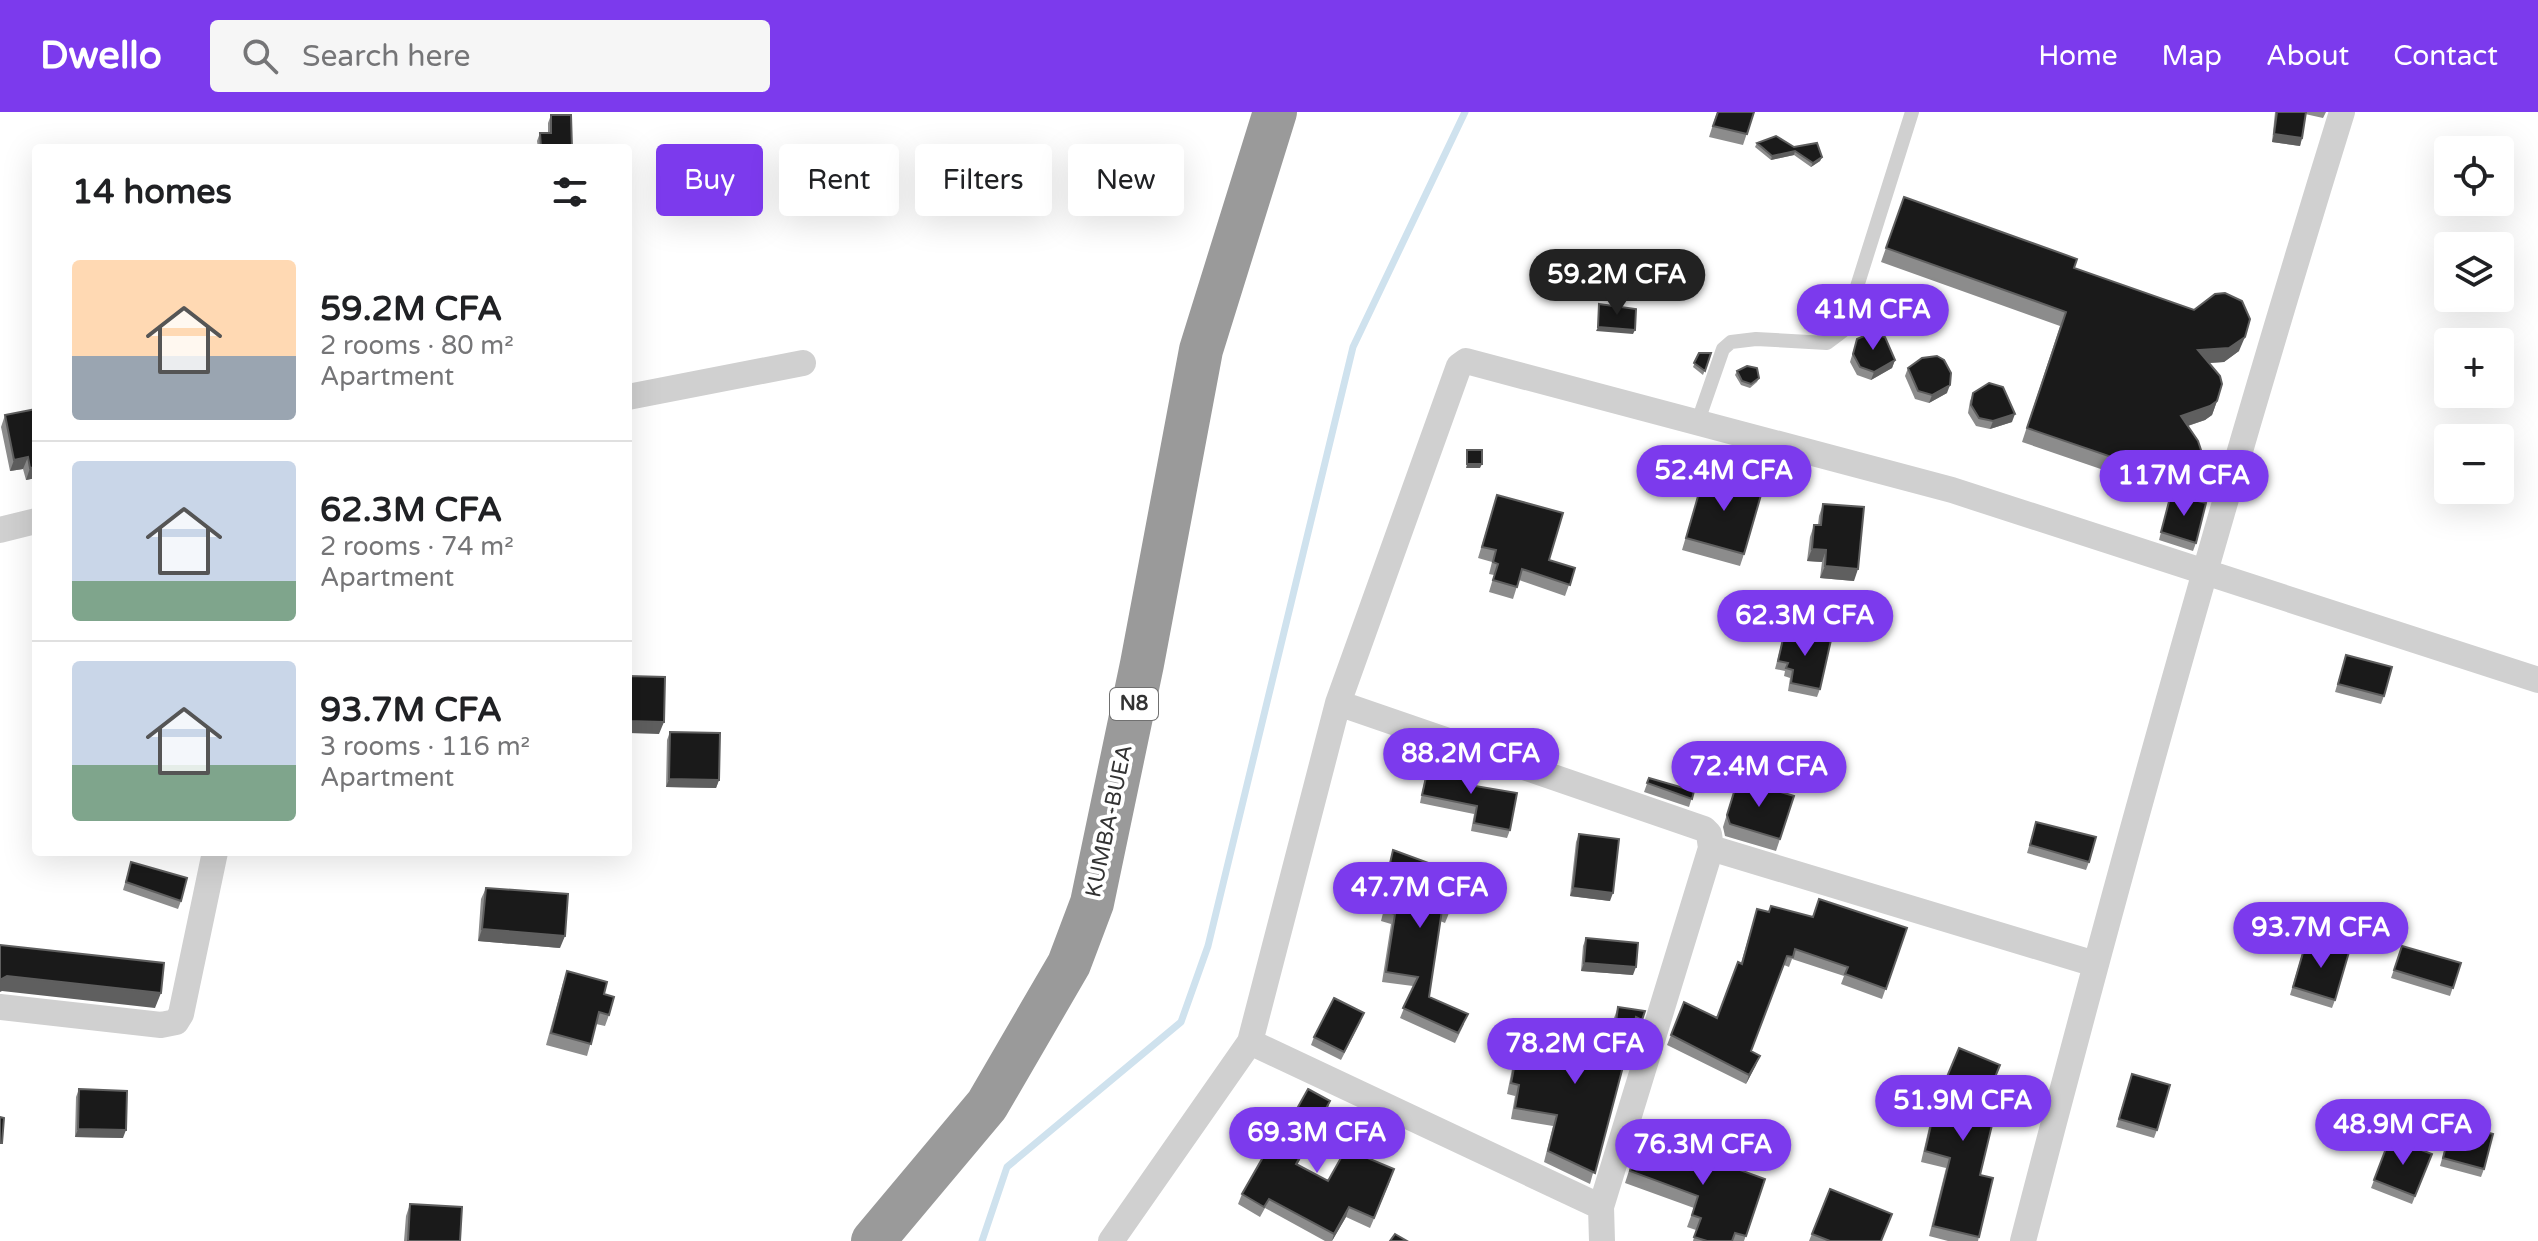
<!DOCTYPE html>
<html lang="en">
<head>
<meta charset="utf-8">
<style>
	:root { --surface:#fff; --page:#f6f6f6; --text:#202124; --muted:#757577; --line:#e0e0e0; --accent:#7c3aed }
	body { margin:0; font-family:"Varela Round",sans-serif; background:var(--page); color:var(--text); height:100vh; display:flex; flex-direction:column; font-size:30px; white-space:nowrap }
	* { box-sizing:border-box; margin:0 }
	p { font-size:26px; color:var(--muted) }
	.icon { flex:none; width:44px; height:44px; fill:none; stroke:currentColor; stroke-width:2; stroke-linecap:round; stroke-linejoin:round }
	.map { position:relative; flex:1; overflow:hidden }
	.sheet { position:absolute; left:32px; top:32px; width:600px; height:712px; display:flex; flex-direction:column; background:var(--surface); border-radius:8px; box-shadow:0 8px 32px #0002 }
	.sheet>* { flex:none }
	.banner { position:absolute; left:656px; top:32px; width:760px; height:72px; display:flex; gap:16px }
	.tools { position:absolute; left:2434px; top:24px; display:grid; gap:16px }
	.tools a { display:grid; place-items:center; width:80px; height:80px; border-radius:8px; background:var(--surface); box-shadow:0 8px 32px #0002; font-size:40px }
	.price { position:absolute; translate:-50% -68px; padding:0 18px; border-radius:28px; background:var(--accent); color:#fff; font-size:26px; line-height:52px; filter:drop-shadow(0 2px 4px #0008) }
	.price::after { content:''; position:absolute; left:50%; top:48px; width:24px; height:18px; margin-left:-12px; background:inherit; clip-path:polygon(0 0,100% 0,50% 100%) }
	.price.active { background:#222; color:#fff }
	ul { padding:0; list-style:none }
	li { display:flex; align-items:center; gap:24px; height:200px; padding:0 40px }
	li+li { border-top:2px solid var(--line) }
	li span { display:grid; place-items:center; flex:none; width:224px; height:160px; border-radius:8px; color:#555 }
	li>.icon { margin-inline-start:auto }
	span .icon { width:96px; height:96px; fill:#fffc; stroke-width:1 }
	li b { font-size:34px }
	h2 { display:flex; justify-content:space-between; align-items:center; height:96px; padding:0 40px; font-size:34px }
	.chip { padding:0 28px; border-radius:8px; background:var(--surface); box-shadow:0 8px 32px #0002; font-size:28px; line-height:72px }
	.chip.active { background:var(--accent); color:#fff }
	header { display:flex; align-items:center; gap:48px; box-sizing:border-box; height:112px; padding:0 40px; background:var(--accent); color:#fff }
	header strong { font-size:38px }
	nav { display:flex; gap:44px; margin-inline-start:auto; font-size:28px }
	.search { width:560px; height:72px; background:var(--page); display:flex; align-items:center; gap:20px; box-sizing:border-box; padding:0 28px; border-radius:8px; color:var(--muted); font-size:30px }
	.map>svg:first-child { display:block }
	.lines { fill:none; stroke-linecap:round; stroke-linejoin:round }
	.stream { stroke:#cfe2ee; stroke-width:7 }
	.lane { stroke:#d0d0d0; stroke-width:14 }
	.street { stroke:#d0d0d0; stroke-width:26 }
	.highway { stroke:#9a9a9a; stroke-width:44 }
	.wall { fill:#8c8c8c }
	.shaded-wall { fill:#5f5f5f }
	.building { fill:#1a1a1a; stroke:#5f5f5f; stroke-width:2 }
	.labels { text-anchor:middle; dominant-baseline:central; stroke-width:8; stroke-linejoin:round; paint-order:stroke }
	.shield { fill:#fff; stroke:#707070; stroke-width:2 }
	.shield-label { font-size:20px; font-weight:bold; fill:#333 }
	.street-label { font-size:22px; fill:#333; stroke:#fff }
</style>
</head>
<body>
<header>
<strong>Dwello</strong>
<div class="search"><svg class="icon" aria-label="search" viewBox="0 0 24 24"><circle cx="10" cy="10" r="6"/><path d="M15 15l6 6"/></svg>Search here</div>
<nav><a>Home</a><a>Map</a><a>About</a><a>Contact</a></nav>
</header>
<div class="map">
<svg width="2538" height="1129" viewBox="0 0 2538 1129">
	<rect width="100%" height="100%" fill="#fff"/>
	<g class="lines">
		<!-- stream -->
		<path class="stream" d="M 982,1129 L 1007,1055 L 1181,910 L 1208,834 L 1353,235 L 1465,0"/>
		<!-- lane -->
		<path class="lane" d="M 1698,309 L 1723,237 L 1731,230 L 1756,227 L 1827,231 L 1843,219 L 1912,0"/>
		<!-- street -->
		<path class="street" d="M 628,285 L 803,251
			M 0,418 L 36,409
			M 1338,591 L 1704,717 L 1709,722 L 1711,736 L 1601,1095 L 1602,1129
			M 1711,736 L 2095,852
			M 0,895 L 161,913 L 176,910 L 181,902 L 215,740
			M 1250,930 L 1601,1095
			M 1111,1129 L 1250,930 L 1338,591 L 1459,254 L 1466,249 L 1952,378 L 2538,568
			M 2023,1129 C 2121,750 2226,374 2342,0"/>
		<!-- highway -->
		<path class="highway" d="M 873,1129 L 987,993 L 1069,852 L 1092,791 L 1142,552 L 1201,238 L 1275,0"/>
	</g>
	<!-- wall -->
	<path class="wall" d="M 1717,0 L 1754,0 L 1743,33 L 1709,25 Z
		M 2275,0 L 2326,0 L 2323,6 L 2305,2 L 2302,26 L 2300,34 L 2272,30 Z
		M 551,3 L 572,36 L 538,36 L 537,29 L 540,21 L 548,21 L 548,11 Z
		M 1757,31 L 1794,35 L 1822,45 L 1820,49 L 1811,55 L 1794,43 L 1771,48 L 1755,35 Z
		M 1904,85 L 2074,156 L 2239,239 L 2224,250 L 2209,251 L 2217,289 L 2212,303 L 2205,308 L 2188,314 L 2191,368 L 2175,383 L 2196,431 L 2193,439 L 2159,428 L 2170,384 L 2130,357 L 2127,366 L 2022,330 L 2060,214 L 1881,150 Z
		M 1857,227 L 1895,248 L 1892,256 L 1871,268 L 1857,263 L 1850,250 Z
		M 1699,241 L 1711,241 L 1703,263 L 1693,255 Z
		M 1908,256 L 1947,281 L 1929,291 L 1915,287 L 1905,264 Z
		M 1737,259 L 1759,266 L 1757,270 L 1750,276 L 1741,273 L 1735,263 Z
		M 1973,281 L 2012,310 L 1990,317 L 1976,314 L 1968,301 L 1970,289 Z
		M 36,297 L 36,366 L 26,368 L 23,357 L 10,359 L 1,315 L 5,303 Z
		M 1705,360 L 1744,442 L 1740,454 L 1682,438 Z
		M 1497,383 L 1549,448 L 1575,456 L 1565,484 L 1519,468 L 1513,487 L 1489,480 L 1494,463 L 1489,462 L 1492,450 L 1478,446 Z
		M 1823,392 L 1854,469 L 1820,466 L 1822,450 L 1807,449 L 1810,425 L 1814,413 L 1818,413 L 1819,404 Z
		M 1785,518 L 1820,577 L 1817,585 L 1788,579 L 1790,566 L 1784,564 L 1785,559 L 1775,557 Z
		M 2346,543 L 2384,584 L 2381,592 L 2335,580 Z
		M 670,620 L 719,668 L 716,676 L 666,675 L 667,628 Z
		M 1429,652 L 1475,674 L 1510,718 L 1507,726 L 1471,719 L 1474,702 L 1420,691 L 1426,661 Z
		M 1649,666 L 1694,679 L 1689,695 L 1644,680 Z
		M 1734,679 L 1780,727 L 1776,739 L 1725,724 L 1723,715 Z
		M 2036,710 L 2089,750 L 2086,758 L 2027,741 Z
		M 1579,722 L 1610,789 L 1570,784 L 1576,730 Z
		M 1393,738 L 1464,764 L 1445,811 L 1440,809 L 1429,885 L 1464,912 L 1455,931 L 1400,906 L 1413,874 L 1382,870 L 1391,812 L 1381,809 L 1386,789 L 1380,787 Z
		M 131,750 L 181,789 L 178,797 L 123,778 Z
		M 486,776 L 560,836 L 478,829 L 481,787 Z
		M 1757,797 L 1769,800 L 1907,816 L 1882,887 L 1841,872 L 1844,864 L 1792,847 L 1789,855 L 1784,853 L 1751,939 L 1756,953 L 1746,972 L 1667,933 L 1684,890 L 1717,906 L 1741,851 Z
		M 1586,826 L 1633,863 L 1581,859 L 1583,834 Z
		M 2402,834 L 2461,851 L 2450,884 L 2391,866 Z
		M 2304,835 L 2335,888 L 2332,896 L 2290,883 Z
		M 567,860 L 604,882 L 609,903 L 605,914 L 596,912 L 587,944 L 546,933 L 563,871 Z
		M 1618,895 L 1645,899 L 1638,919 L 1633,917 L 1590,1072 L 1544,1050 L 1553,1014 L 1511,1007 L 1515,984 L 1507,982 L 1514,947 L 1518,936 L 1525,937 L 1528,927 L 1552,931 L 1556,920 L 1612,925 L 1614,906 Z
		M 1361,909 L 1341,948 L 1311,933 L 1314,925 Z
		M 2132,962 L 2157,1018 L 2154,1026 L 2116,1015 Z
		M 79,977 L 123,1026 L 75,1025 L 76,985 Z
		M 1936,991 L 1978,1009 L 1980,1063 L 1979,1125 L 1978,1129 L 1948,1129 L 1929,1124 L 1946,1056 L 1921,1050 L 1932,1002 Z
		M 1327,999 L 1297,1053 L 1328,1069 L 1391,1067 L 1370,1116 L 1346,1105 L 1332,1129 L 1325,1129 L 1265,1096 L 1260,1105 L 1238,1092 L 1242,1082 L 1275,1036 Z
		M 2453,1007 L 2478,1018 L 2484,1057 L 2481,1065 L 2440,1054 Z
		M 1641,1022 L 1765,1067 L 1744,1129 L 1693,1129 L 1696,1118 L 1687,1115 L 1694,1096 L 1625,1071 Z
		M 2390,1026 L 2432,1042 L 2412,1092 L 2371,1076 Z
		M 1830,1077 L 1882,1129 L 1809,1129 Z
		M 410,1092 L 460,1129 L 404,1129 L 406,1104 Z"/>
	<!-- shaded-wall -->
	<path class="shaded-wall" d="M 2274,22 L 2302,26 L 2300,34 L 2272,30 Z
		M 1795,39 L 1794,43 L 1771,48 L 1772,44 Z
		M 1822,45 L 1820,49 L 1811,55 L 1813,51 Z
		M 1598,215 L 1635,218 L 1633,222 L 1596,219 Z
		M 2245,225 L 2239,239 L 2224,250 L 2193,252 L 2198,238 Z
		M 1895,248 L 1892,256 L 1871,268 L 1874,260 Z
		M 1950,273 L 1947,281 L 1929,291 L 1932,283 Z
		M 2217,289 L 2212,303 L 2205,308 L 2175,318 L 2181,304 Z
		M 2015,302 L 2012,310 L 1990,317 L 1993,309 Z
		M 28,345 L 23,357 L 10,359 L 14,348 Z
		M 1467,352 L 1482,352 L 1480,356 L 1466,356 Z
		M 2196,354 L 2191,368 L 2172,386 L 2178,372 Z
		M 36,355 L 36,366 L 26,368 L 30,356 Z
		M 1812,437 L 1826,438 L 1822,450 L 1807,449 Z
		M 1825,454 L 1858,457 L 1854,469 L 1820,466 Z
		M 628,609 L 664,610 L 659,622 L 628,621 Z
		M 669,667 L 719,668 L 716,676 L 666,675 Z
		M 1573,776 L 1613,781 L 1610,789 L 1570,784 Z
		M 482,817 L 565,824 L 560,836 L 478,829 Z
		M 1584,851 L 1636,855 L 1633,863 L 1581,859 Z
		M 7,864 L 161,881 L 155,896 L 2,879 L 0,880 L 0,868 Z
		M 1760,944 L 1756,953 L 1746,972 L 1749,963 Z
		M 1330,989 L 1327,999 L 1292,1062 L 1296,1052 Z
		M 78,1017 L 126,1018 L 123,1026 L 75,1025 Z
		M 1349,1095 L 1346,1105 L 1332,1129 L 1334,1122 Z"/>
	<!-- building -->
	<path class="building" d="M 1718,0 L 1754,0 L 1747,22 L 1713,14 Z
		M 2277,0 L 2306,0 L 2302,26 L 2274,22 Z
		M 551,3 L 571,3 L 572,36 L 541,36 L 540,21 L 551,21 Z
		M 1776,24 L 1794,35 L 1817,31 L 1822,45 L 1813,51 L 1795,39 L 1772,44 L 1757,31 Z
		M 1904,85 L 2077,147 L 2074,156 L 2194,198 L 2215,182 L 2225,181 L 2242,189 L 2250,207 L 2245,225 L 2229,236 L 2198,238 L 2220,264 L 2222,272 L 2217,289 L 2210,294 L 2181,304 L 2198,329 L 2201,338 L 2196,354 L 2178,372 L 2135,343 L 2132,352 L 2027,316 L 2066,200 L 1886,136 Z
		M 1599,192 L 1636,197 L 1635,218 L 1598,215 Z
		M 1871,221 L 1885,225 L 1895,248 L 1874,260 L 1860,255 L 1853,242 L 1857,227 Z
		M 1699,241 L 1711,241 L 1705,259 L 1694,251 Z
		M 1937,244 L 1944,248 L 1951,261 L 1950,273 L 1932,283 L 1918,279 L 1908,256 L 1922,246 Z
		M 1747,254 L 1757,256 L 1759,266 L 1751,272 L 1742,269 L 1737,259 Z
		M 1989,271 L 2003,275 L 2015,302 L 1993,309 L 1979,306 L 1971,293 L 1973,281 Z
		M 36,297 L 36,355 L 30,356 L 28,345 L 14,348 L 5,303 Z
		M 1467,338 L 1482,338 L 1482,352 L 1467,352 Z
		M 1705,360 L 1763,376 L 1744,442 L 1686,426 Z
		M 2171,382 L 2206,391 L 2196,431 L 2161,420 Z
		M 1497,383 L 1563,401 L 1549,448 L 1575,456 L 1570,473 L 1522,457 L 1517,475 L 1493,468 L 1498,452 L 1493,450 L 1496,438 L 1482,435 Z
		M 1823,392 L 1864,395 L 1858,457 L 1825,454 L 1826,438 L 1812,437 L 1814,413 L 1821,413 Z
		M 1785,518 L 1831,528 L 1820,577 L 1791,571 L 1793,558 L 1786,556 L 1788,551 L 1778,549 Z
		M 2346,543 L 2392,555 L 2384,584 L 2338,572 Z
		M 628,564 L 665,565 L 664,610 L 628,609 Z
		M 670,620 L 720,621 L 719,668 L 669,667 Z
		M 1429,652 L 1477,662 L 1475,674 L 1517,681 L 1510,718 L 1474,711 L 1477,694 L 1422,683 Z
		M 1649,666 L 1694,679 L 1692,687 L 1647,671 Z
		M 1738,667 L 1794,684 L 1780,727 L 1730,712 L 1727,703 Z
		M 2036,710 L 2096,725 L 2089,750 L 2030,733 Z
		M 1579,722 L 1619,727 L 1613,781 L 1573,776 Z
		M 1393,738 L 1464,764 L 1449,801 L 1442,798 L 1429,885 L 1468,902 L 1458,921 L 1403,896 L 1418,865 L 1386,860 L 1395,802 L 1385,799 L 1389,779 L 1384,778 Z
		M 131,750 L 187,766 L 181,789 L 126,770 Z
		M 486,776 L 568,782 L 565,824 L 482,817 Z
		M 1819,787 L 1907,816 L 1886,877 L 1845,862 L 1848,855 L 1795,837 L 1793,845 L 1787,844 L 1751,939 L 1760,944 L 1749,963 L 1671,923 L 1684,890 L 1717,906 L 1738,850 L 1742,852 L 1757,797 L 1769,800 L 1771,794 L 1813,805 Z
		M 1586,826 L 1638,831 L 1636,855 L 1584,851 Z
		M 2307,827 L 2349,840 L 2335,888 L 2293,875 Z
		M 0,833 L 164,851 L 161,881 L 7,864 L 0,868 Z
		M 2402,834 L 2461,851 L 2453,876 L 2394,858 Z
		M 567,859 L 607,870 L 604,882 L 614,885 L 609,903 L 599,900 L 591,932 L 551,921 Z
		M 1334,886 L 1364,901 L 1344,940 L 1314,925 Z
		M 1618,895 L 1645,899 L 1642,908 L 1636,905 L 1595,1061 L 1548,1039 L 1557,1003 L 1515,996 L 1519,973 L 1511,971 L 1518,936 L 1527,938 L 1528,927 L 1557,932 L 1556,920 L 1614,925 Z
		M 1959,936 L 2000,953 L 1977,1009 L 1992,1013 L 1980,1063 L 1993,1066 L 1979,1125 L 1933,1114 L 1950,1046 L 1925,1039 L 1936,991 Z
		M 2132,962 L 2170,973 L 2157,1018 L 2119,1007 Z
		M 79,977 L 127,979 L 126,1018 L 78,1017 Z
		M 1308,977 L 1330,989 L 1296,1052 L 1328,1069 L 1346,1037 L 1394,1057 L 1374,1106 L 1349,1095 L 1334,1122 L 1269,1087 L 1264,1095 L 1242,1082 L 1270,1033 L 1275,1036 Z
		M 0,1005 L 4,1006 L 2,1031 L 0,1031 Z
		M 2453,1007 L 2479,1014 L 2478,1018 L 2493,1022 L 2484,1057 L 2443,1046 Z
		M 1641,1022 L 1765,1067 L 1746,1124 L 1735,1121 L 1732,1129 L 1707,1129 L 1694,1125 L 1701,1106 L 1692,1103 L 1698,1084 L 1630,1059 Z
		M 2390,1026 L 2432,1042 L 2415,1084 L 2374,1068 Z
		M 1830,1077 L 1892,1102 L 1881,1129 L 1830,1129 L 1812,1122 Z
		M 410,1092 L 462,1095 L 460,1129 L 408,1129 Z
		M 1395,1122 L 1407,1129 L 1390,1129 Z"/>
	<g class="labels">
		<!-- shield labels -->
		<rect class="shield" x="1110" y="576" width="48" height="32" rx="6"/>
		<g class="shield-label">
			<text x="1134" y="592">N8</text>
		</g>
		<!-- street labels -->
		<g class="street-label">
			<text transform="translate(1109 709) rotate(-78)">KUMBA-BUEA</text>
		</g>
	</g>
</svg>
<div class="tools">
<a><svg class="icon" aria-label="locate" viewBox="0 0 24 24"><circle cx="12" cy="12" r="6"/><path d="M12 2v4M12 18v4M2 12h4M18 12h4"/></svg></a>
<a><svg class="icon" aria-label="layers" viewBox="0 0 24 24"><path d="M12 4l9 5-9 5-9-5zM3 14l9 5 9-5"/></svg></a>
<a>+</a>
<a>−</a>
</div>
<b class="price active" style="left:1617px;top:205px">59.2M CFA</b>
<b class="price" style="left:1873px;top:240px">41M CFA</b>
<b class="price" style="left:1724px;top:401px">52.4M CFA</b>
<b class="price" style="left:2184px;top:406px">117M CFA</b>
<b class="price" style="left:1805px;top:546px">62.3M CFA</b>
<b class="price" style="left:1471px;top:684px">88.2M CFA</b>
<b class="price" style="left:1759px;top:697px">72.4M CFA</b>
<b class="price" style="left:1420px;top:818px">47.7M CFA</b>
<b class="price" style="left:2321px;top:858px">93.7M CFA</b>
<b class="price" style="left:1575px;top:974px">78.2M CFA</b>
<b class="price" style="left:1963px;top:1031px">51.9M CFA</b>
<b class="price" style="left:2403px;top:1055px">48.9M CFA</b>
<b class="price" style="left:1317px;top:1063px">69.3M CFA</b>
<b class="price" style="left:1703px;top:1075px">76.3M CFA</b>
<div class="banner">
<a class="chip active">Buy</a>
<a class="chip">Rent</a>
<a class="chip">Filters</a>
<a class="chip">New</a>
</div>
<section class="sheet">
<h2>14 homes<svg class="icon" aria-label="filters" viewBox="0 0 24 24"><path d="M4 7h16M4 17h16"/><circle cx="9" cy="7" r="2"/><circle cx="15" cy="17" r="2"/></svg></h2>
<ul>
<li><span style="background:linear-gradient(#ffd9b3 60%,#9aa5b1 0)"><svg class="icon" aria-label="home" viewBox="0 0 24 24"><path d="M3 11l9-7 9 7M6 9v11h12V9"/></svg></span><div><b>59.2M CFA</b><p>2 rooms · 80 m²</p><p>Apartment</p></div></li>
<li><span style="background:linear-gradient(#c9d6e8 75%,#7fa58c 0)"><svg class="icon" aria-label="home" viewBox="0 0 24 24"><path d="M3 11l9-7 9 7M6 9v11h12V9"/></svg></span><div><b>62.3M CFA</b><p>2 rooms · 74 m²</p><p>Apartment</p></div></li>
<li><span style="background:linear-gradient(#c9d6e8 65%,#7fa58c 0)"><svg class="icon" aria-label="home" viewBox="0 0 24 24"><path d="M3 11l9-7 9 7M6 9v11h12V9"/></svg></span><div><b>93.7M CFA</b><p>3 rooms · 116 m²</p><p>Apartment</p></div></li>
</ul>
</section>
</div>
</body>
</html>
